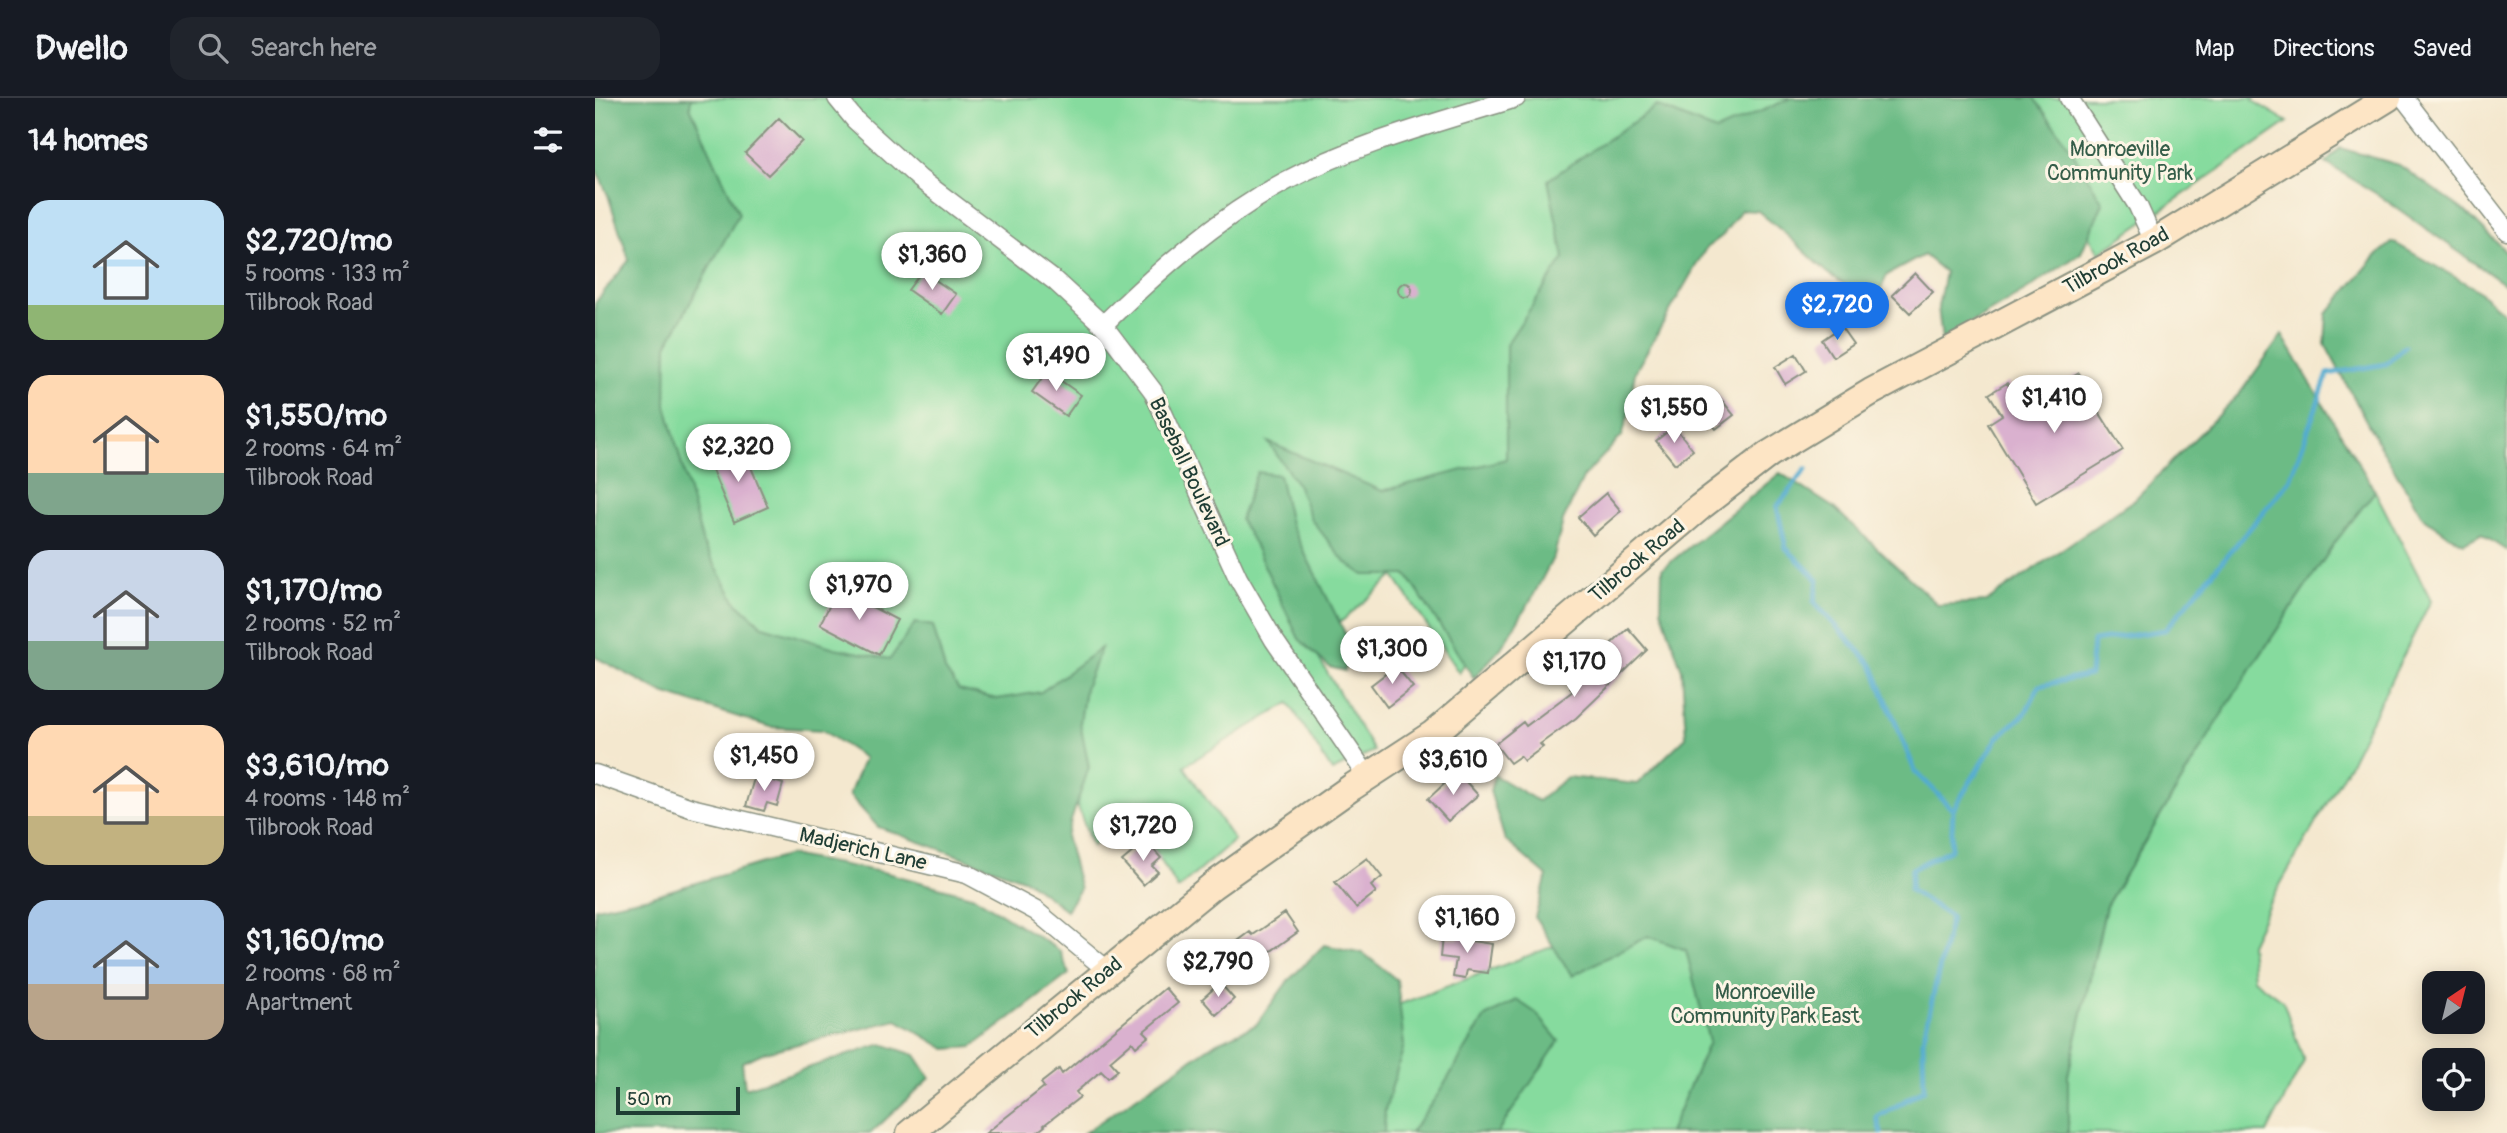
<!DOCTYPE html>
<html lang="en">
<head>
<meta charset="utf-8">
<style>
	:root { --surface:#171b24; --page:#20242c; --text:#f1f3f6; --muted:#9ea1a6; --line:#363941; --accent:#1a73e8 }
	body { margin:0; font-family:Pangolin,sans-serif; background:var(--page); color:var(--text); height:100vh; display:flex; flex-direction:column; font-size:26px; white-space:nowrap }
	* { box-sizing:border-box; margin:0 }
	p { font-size:23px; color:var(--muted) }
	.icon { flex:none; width:38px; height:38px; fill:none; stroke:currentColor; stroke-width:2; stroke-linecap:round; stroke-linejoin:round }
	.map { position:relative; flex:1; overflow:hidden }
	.drawer { display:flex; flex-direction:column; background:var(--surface); width:595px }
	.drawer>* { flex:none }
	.needle { width:46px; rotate:35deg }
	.controls { position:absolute; left:1827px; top:873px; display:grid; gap:14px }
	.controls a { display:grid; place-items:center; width:63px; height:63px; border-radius:14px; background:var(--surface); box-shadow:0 4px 18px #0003; font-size:35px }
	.scale { position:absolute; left:21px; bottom:18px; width:124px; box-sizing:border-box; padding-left:7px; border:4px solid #1f3d34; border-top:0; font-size:19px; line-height:24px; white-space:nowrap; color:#1f3d34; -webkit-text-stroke:5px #fcf5e5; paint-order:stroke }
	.price { position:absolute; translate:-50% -60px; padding:0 16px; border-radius:24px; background:#fff; color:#222; font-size:23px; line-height:46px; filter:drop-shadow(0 2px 4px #0008) }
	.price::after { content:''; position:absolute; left:50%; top:42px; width:21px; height:16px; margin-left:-10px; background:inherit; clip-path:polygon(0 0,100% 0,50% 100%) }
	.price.current { background:var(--accent); color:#fff }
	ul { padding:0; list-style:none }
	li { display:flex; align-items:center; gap:21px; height:175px; padding:0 28px }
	li span { display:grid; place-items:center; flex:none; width:196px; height:140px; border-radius:21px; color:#555 }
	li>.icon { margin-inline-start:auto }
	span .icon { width:84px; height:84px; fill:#fffc; stroke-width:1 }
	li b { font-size:30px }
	h2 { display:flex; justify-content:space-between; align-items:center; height:84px; padding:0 28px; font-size:30px }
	header { display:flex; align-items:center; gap:42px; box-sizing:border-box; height:98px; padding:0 35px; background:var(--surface); border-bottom:2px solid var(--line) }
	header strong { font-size:33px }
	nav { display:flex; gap:38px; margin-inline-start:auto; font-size:24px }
	.search { width:490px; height:63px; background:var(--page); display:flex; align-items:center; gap:18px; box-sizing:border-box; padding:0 24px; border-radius:21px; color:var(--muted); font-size:26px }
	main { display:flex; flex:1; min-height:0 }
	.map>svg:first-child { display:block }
	.green { fill:#86db9e; stroke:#528c69; stroke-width:2 }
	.forest { fill:#6cbb85; stroke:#467c5c; stroke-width:2 }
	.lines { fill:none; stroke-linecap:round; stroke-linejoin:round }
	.stream { stroke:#53acd0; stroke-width:5 }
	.building { fill:#dab1cf }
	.street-casing { stroke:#8a9282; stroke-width:21 }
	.secondary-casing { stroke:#8a9282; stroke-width:30 }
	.street { stroke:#fff; stroke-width:18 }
	.secondary { stroke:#fde5c5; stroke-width:26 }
	.labels { text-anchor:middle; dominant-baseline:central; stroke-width:6; stroke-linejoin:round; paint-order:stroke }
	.park-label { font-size:21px; fill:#345d49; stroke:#fcf5e5 }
	.street-label { font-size:21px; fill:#1f3d34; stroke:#fcf5e5 }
</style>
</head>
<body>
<header>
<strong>Dwello</strong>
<div class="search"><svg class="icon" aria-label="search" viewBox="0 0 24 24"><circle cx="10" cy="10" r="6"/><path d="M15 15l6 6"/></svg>Search here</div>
<nav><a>Map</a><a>Directions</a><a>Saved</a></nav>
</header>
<main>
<section class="drawer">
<h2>14 homes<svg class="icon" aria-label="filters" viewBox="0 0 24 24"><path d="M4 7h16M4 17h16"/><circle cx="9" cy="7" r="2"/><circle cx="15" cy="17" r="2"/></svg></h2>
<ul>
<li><span style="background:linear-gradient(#bfe0f5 75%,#8fb573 0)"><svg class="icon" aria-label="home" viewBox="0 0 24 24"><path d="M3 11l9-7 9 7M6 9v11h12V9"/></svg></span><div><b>$2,720/mo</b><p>5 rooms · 133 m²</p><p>Tilbrook Road</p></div></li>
<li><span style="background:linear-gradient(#ffd9b3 70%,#7fa58c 0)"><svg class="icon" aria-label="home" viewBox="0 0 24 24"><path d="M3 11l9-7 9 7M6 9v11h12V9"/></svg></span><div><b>$1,550/mo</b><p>2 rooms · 64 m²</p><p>Tilbrook Road</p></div></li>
<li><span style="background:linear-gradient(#c9d6e8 65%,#7fa58c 0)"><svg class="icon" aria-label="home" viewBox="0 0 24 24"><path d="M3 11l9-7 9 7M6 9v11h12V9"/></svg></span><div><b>$1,170/mo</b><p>2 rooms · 52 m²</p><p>Tilbrook Road</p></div></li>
<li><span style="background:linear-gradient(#ffd9b3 65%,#c2b280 0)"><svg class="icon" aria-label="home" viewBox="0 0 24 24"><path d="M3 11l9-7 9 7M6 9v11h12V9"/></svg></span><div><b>$3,610/mo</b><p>4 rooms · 148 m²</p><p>Tilbrook Road</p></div></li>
<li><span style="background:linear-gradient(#a9c7e8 60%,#b9a48a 0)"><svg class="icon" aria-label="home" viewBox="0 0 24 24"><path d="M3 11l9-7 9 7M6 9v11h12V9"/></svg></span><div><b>$1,160/mo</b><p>2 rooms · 68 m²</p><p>Apartment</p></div></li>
</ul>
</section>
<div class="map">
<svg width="1912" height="1035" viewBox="0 0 1912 1035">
	<rect width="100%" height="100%" fill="#fcf5e5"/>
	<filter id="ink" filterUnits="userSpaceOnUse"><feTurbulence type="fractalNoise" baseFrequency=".0143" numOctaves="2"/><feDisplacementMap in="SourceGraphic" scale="14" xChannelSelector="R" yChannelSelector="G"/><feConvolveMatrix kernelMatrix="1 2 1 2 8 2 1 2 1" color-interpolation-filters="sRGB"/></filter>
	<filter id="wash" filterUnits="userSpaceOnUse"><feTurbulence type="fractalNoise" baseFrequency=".00686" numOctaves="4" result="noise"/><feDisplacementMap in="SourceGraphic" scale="28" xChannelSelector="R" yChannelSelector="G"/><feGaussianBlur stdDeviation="1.57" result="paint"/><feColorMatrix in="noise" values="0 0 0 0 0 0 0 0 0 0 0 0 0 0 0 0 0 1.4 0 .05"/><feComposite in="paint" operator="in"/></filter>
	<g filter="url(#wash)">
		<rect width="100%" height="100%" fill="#f4e8cf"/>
		<!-- green -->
		<path class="green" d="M 66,0 L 1213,0 L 1134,91 L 864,575 L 799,478 L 717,549 L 779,653 L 737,673 L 694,605 L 589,668 L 639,742 L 583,791 L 538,716 L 497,748 L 461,648 L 0,486 L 72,261 L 72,247 L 82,229 Z
			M 1412,0 L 1660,0 L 1658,3 L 1693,24 L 1504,155 Z
			M 1780,393 L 1836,502 L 1755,665 L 1674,806 L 1655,846 L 1658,881 L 1688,903 L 1709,963 L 1672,1035 L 1473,1035 L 1473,977 L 1511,808 L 1636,601 L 1741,443 Z
			M 1394,684 L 1260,1035 L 506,1035 L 540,1006 Z"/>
		<!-- forest -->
		<path class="forest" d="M 0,0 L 96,0 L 95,9 L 144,116 L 72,247 L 71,307 L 108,446 L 141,504 L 168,528 L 240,550 L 295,561 L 320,525 L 338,528 L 350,572 L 364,592 L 402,601 L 446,594 L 506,550 L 490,590 L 485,625 L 494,669 L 471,738 L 485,791 L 471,812 L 431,782 L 283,729 L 254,697 L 269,660 L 227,632 L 175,629 L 68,595 L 0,559 L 0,205 L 34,162 L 13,97 L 0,69 Z
			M 1196,0 L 1439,0 L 1474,48 L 1508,105 L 1486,155 L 1433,191 L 1347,242 L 1343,209 L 1350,174 L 1329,157 L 1292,177 L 1282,200 L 1266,198 L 1233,175 L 1192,137 L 1163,113 L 1146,112 L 1127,138 L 1111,150 L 1040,274 L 1034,315 L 1027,338 L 989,378 L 968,423 L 959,458 L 937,500 L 906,550 L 879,580 L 812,477 L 769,477 L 749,463 L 716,421 L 702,386 L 673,344 L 787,393 L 911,361 L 911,247 L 969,160 L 953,82 L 1062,8 L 1121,33 Z
			M 1745,50 L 1804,67 L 1871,114 L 1912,155 L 1912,188 L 1785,98 L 1731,65 Z
			M 1798,144 L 1881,191 L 1912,218 L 1912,453 L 1886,436 L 1869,445 L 1853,437 L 1828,419 L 1782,343 L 1730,246 L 1732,216 L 1780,159 Z
			M 1687,237 L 1780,393 L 1741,443 L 1636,601 L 1511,808 L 1473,977 L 1473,1035 L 1074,1035 L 1114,944 L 1091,852 L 1053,838 L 977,878 L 940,819 L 952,778 L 910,742 L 895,693 L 899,677 L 943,703 L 972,679 L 1042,686 L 1091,639 L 1087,572 L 1066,511 L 1067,471 L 1185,375 L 1239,410 L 1343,507 L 1391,504 L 1540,401 L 1645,295 Z
			M 662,374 L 684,377 L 695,426 L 754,543 L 750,573 L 734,569 L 704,541 L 658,444 L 645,422 Z
			M 194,757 L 292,775 L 380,799 L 465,853 L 474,876 L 377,949 L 351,951 L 302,922 L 170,954 L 147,964 L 150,990 L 287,946 L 320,957 L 335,980 L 276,1035 L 0,1035 L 0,810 L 54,799 Z
			M 729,847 L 768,855 L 802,882 L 809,948 L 790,1012 L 789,1035 L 489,1035 L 622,944 L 661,927 L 693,883 Z
			M 922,902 L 941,915 L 964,943 L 902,1035 L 815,1035 L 844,995 L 890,919 Z"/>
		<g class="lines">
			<!-- stream -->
			<path class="stream" d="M 1211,371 L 1182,409 L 1191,450 L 1223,482 L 1219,504 L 1277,567 L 1320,673 L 1358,712
				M 1286,1035 L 1282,1020 L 1329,991 L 1328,942 L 1356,819 L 1315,792 L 1317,771 L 1356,751 L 1358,712 L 1403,639 L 1430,616 L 1444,588 L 1495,577 L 1498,543 L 1570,532 L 1695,382 L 1733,276 L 1791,266 L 1810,248"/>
		</g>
		<g id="blocks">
			<!-- building -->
			<path class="building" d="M 184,20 L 207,43 L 173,77 L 150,55 Z
				M 327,173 L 361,196 L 347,216 L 313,192 Z
				M 1320,175 L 1338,194 L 1315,215 L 1297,197 Z
				M803 192a7 7 0 1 1 14 0a7 7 0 1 1-14 0Z
				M 1246,229 L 1258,246 L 1238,259 L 1227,242 Z
				M 1201,256 L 1211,273 L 1190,286 L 1180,269 Z
				M 452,273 L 486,297 L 471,318 L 437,294 Z
				M 1484,275 L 1491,286 L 1496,283 L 1507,301 L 1499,306 L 1528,352 L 1441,405 L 1393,326 L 1407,317 L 1394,296 L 1412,285 L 1427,309 Z
				M 1121,295 L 1139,317 L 1121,331 L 1103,310 Z
				M 1079,328 L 1098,352 L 1080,366 L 1061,343 Z
				M 147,348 L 173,409 L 139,424 L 113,363 Z
				M 1011,395 L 1026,413 L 998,437 L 983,419 Z
				M 243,491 L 302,522 L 284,557 L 225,526 Z
				M 1033,530 L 1052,552 L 981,620 L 945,646 L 948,649 L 929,663 L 925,658 L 915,665 L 900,646 L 928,624 L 931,628 L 978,593 L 975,590 L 1009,556 L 1007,554 Z
				M 801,568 L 818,589 L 792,609 L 776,587 Z
				M 862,674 L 883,697 L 853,723 L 833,701 Z
				M 160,677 L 188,686 L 182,708 L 172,705 L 169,713 L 151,708 Z
				M 551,743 L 566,760 L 557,768 L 563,774 L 548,787 L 527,763 Z
				M 772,760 L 787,779 L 776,788 L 781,794 L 761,810 L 740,784 Z
				M 690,815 L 703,834 L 672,856 L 675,859 L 651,877 L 632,851 L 655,834 L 658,837 Z
				M 864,837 L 876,839 L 876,843 L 897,846 L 893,875 L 872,872 L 870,881 L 858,879 L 861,861 L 845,859 L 847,839 L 863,841 Z
				M 625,885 L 639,901 L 621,917 L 607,901 Z
				M 570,890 L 583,905 L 549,933 L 554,938 L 541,949 L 537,944 L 515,963 L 523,972 L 513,980 L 506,973 L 481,994 L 485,999 L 449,1027 L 450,1028 L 441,1035 L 391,1035 L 449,989 L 446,985 L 464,971 L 467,976 Z"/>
		</g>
	</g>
	<g filter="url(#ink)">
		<use href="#blocks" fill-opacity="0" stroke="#8a9282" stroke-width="2"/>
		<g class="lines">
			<defs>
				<path id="street" d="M 242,0 L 260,22 L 325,81 L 460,183 L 508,227 L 558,293 L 643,480 L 679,542 L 773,679
					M 1474,0 L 1543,108 L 1559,144
					M 1809,0 L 1912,133
					M 508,227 C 564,172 621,121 691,83 C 762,45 845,24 921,0
					M 0,676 L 96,710 L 372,776 L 441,813 L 512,872"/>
				<path id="secondary" d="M 315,1035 L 617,788 L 757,689 L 838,636 L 1105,409 L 1174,356 L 1276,294 L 1559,144 L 1793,0"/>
			</defs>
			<!-- street casing -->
			<use href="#street" class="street-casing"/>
			<!-- secondary casing -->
			<use href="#secondary" class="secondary-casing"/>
			<!-- street -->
			<use href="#street" class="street"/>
			<!-- secondary -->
			<use href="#secondary" class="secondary"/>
		</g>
	</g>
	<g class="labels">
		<!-- park labels -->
		<g class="park-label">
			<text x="1525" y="51">Monroeville<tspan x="1525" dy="24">Community Park</tspan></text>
			<text x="1170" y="894">Monroeville<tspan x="1170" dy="24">Community Park East</tspan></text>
		</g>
		<!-- street labels -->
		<g class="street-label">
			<text transform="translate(1521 163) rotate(-29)">Tilbrook Road</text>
			<text transform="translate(594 374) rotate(65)">Baseball Boulevard</text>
			<text transform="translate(1042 463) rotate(-40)">Tilbrook Road</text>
			<text transform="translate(268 751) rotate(13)">Madjerich Lane</text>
			<text transform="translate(479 900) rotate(-39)">Tilbrook Road</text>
		</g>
	</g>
</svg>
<div class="controls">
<a><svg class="needle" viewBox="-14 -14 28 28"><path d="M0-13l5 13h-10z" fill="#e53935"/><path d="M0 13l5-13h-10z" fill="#9ea1a6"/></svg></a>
<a><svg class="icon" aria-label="locate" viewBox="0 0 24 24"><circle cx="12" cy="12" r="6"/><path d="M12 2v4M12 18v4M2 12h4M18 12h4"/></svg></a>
</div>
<div class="scale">50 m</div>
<b class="price" style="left:337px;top:194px">$1,360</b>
<b class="price current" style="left:1242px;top:244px">$2,720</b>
<b class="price" style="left:461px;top:295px">$1,490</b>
<b class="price" style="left:1459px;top:337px">$1,410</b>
<b class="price" style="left:1079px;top:347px">$1,550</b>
<b class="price" style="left:143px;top:386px">$2,320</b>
<b class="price" style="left:264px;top:524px">$1,970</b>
<b class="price" style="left:797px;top:588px">$1,300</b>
<b class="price" style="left:979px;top:601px">$1,170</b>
<b class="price" style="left:169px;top:695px">$1,450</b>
<b class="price" style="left:858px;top:699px">$3,610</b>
<b class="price" style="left:548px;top:765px">$1,720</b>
<b class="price" style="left:872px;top:857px">$1,160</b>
<b class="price" style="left:623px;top:901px">$2,790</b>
</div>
</main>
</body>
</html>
